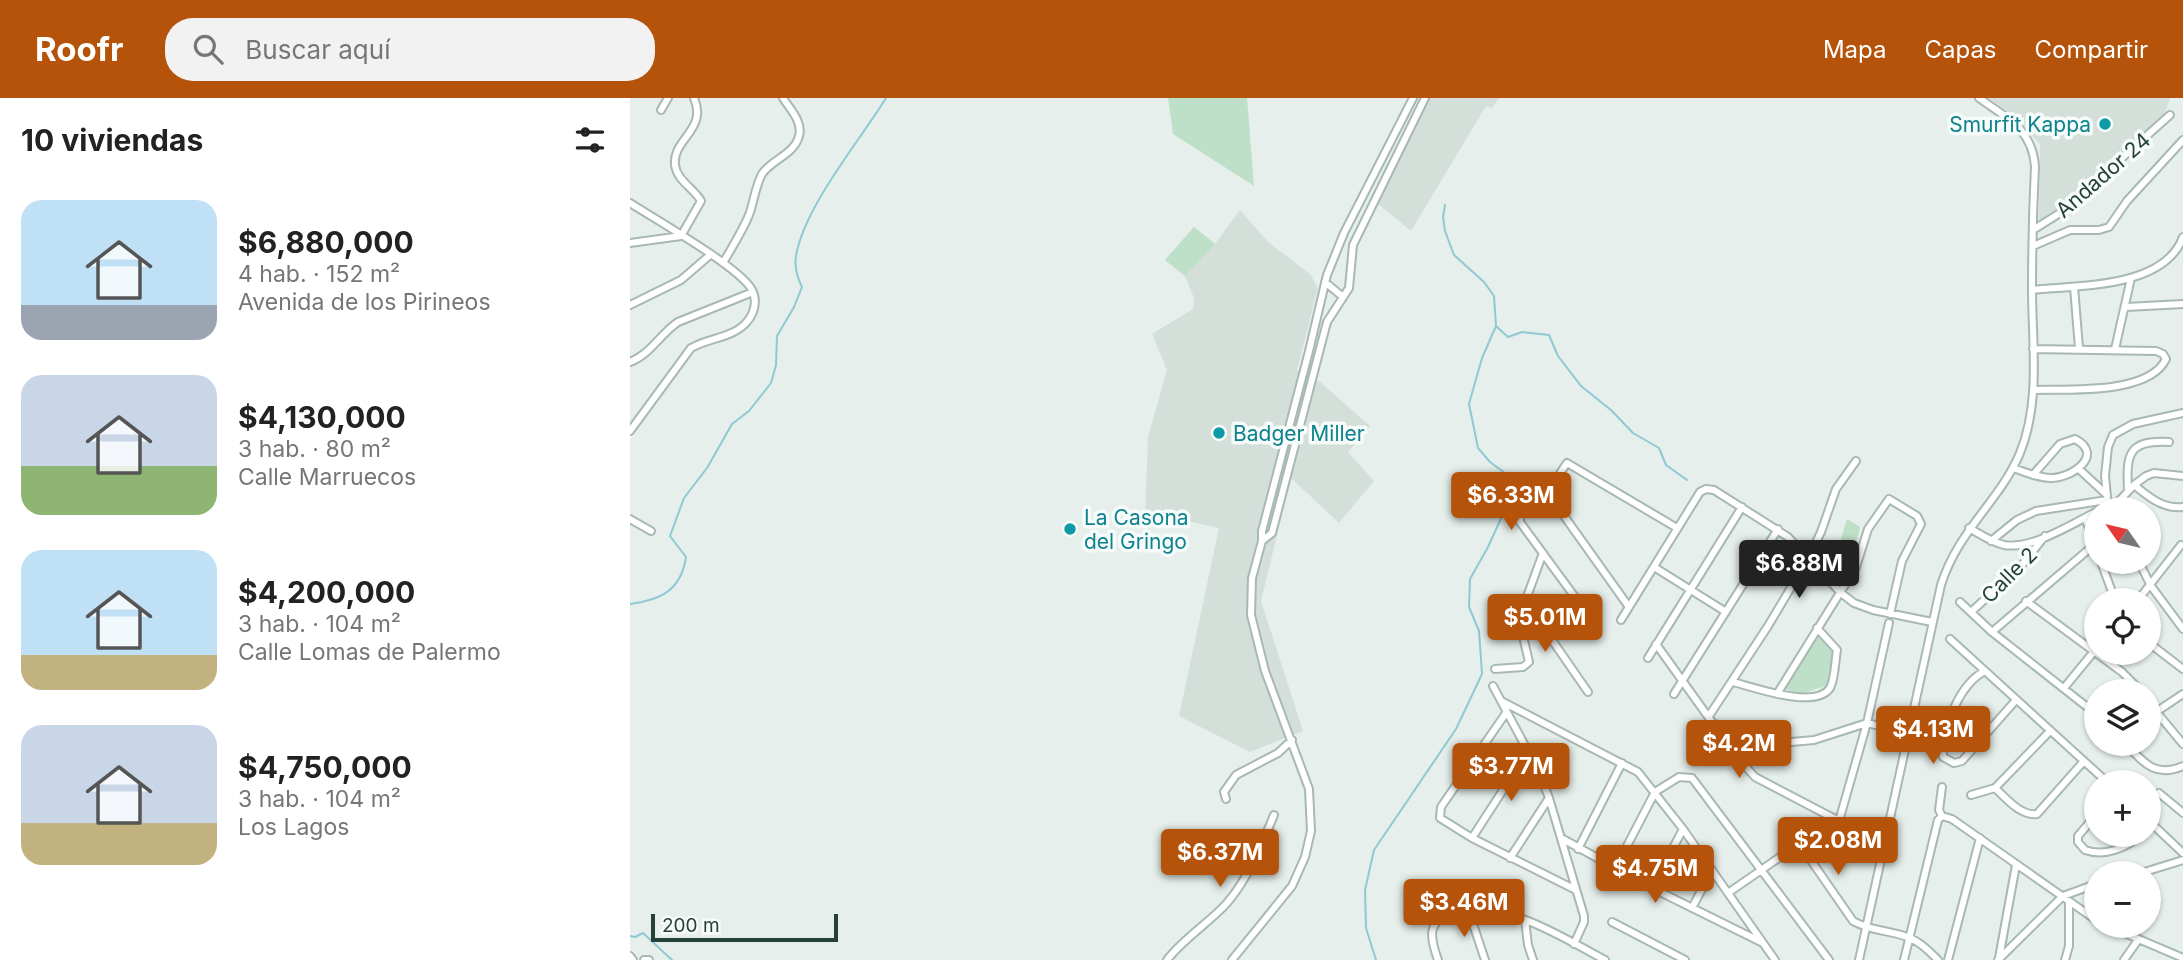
<!DOCTYPE html>
<html lang="es">
<head>
<meta charset="utf-8">
<style>
	:root { --surface:#fff; --page:#f2f2f2; --text:#222; --muted:#767676; --accent:#b45309 }
	body { margin:0; font-family:Inter,sans-serif; background:var(--page); color:var(--text); height:100vh; display:flex; flex-direction:column; font-size:26px; white-space:nowrap }
	* { box-sizing:border-box; margin:0 }
	p { font-size:23px; color:var(--muted) }
	.icon { flex:none; width:38px; height:38px; fill:none; stroke:currentColor; stroke-width:2; stroke-linecap:round; stroke-linejoin:round }
	.map { position:relative; flex:1; overflow:hidden }
	.details { display:flex; flex-direction:column; background:var(--surface); width:630px }
	.details>* { flex:none }
	.needle { width:46px; rotate:304deg }
	.tools { position:absolute; left:1454px; top:399px; display:grid; gap:14px }
	.tools a { display:grid; place-items:center; width:77px; height:77px; border-radius:50%; background:var(--surface); box-shadow:0 2px 5px #0004; font-size:35px }
	.scale { position:absolute; left:21px; bottom:18px; width:187px; box-sizing:border-box; padding-left:7px; border:4px solid #24423a; border-top:0; font-size:19px; line-height:24px; white-space:nowrap; color:#24423a; -webkit-text-stroke:5px #f7fbf9; paint-order:stroke }
	.price { position:absolute; translate:-50% -60px; padding:0 16px; border-radius:7px; background:var(--accent); color:#fff; font-size:23px; line-height:46px; filter:drop-shadow(0 2px 4px #0008) }
	.price::after { content:''; position:absolute; left:50%; top:42px; width:21px; height:16px; margin-left:-10px; background:inherit; clip-path:polygon(0 0,100% 0,50% 100%) }
	.price.current { background:#222; color:#fff }
	ul { padding:0; list-style:none }
	li { display:flex; align-items:center; gap:21px; height:175px; padding:0 21px }
	li span { display:grid; place-items:center; flex:none; width:196px; height:140px; border-radius:21px; color:#555 }
	li>.icon { margin-inline-start:auto }
	span .icon { width:84px; height:84px; fill:#fffc; stroke-width:1 }
	li b { font-size:30px }
	h2 { display:flex; justify-content:space-between; align-items:center; height:84px; padding:0 21px; font-size:30px }
	header { display:flex; align-items:center; gap:42px; box-sizing:border-box; height:98px; padding:0 35px; background:var(--accent); color:#fff }
	header strong { font-size:33px }
	nav { display:flex; gap:38px; margin-inline-start:auto; font-size:24px }
	.search { width:490px; height:63px; background:var(--page); display:flex; align-items:center; gap:18px; box-sizing:border-box; padding:0 24px; border-radius:28px; color:var(--muted); font-size:26px }
	main { display:flex; flex:1; min-height:0 }
	.map>svg:first-child { display:block }
	.built { fill:#d4dfda }
	.green { fill:#bfe0c8 }
	.lines { fill:none; stroke-linecap:round; stroke-linejoin:round }
	.stream { stroke:#8ec9d4; stroke-width:2 }
	.minor-casing { stroke:#a8b8b2; stroke-width:10 }
	.minor { stroke:#fff; stroke-width:6 }
	.culture-dot { fill:#0f9aa8; stroke:#f7fbf9; stroke-width:2.5 }
	.labels { text-anchor:middle; dominant-baseline:central; stroke-width:7; stroke-linejoin:round; paint-order:stroke }
	.culture-label { font-size:21px; fill:#0d838f; stroke:#f7fbf9; text-anchor:start }
	.street-label { font-size:21px; fill:#24423a; stroke:#f7fbf9 }
</style>
</head>
<body>
<header>
<strong>Roofr</strong>
<div class="search"><svg class="icon" aria-label="search" viewBox="0 0 24 24"><circle cx="10" cy="10" r="6"/><path d="M15 15l6 6"/></svg>Buscar aquí</div>
<nav><a>Mapa</a><a>Capas</a><a>Compartir</a></nav>
</header>
<main>
<section class="details">
<h2>10 viviendas<svg class="icon" aria-label="filters" viewBox="0 0 24 24"><path d="M4 7h16M4 17h16"/><circle cx="9" cy="7" r="2"/><circle cx="15" cy="17" r="2"/></svg></h2>
<ul>
<li><span style="background:linear-gradient(#bfe0f5 75%,#9aa5b1 0)"><svg class="icon" aria-label="home" viewBox="0 0 24 24"><path d="M3 11l9-7 9 7M6 9v11h12V9"/></svg></span><div><b>$6,880,000</b><p>4 hab. · 152 m²</p><p>Avenida de los Pirineos</p></div></li>
<li><span style="background:linear-gradient(#c9d6e8 65%,#8fb573 0)"><svg class="icon" aria-label="home" viewBox="0 0 24 24"><path d="M3 11l9-7 9 7M6 9v11h12V9"/></svg></span><div><b>$4,130,000</b><p>3 hab. · 80 m²</p><p>Calle Marruecos</p></div></li>
<li><span style="background:linear-gradient(#bfe0f5 75%,#c2b280 0)"><svg class="icon" aria-label="home" viewBox="0 0 24 24"><path d="M3 11l9-7 9 7M6 9v11h12V9"/></svg></span><div><b>$4,200,000</b><p>3 hab. · 104 m²</p><p>Calle Lomas de Palermo</p></div></li>
<li><span style="background:linear-gradient(#c9d6e8 70%,#c2b280 0)"><svg class="icon" aria-label="home" viewBox="0 0 24 24"><path d="M3 11l9-7 9 7M6 9v11h12V9"/></svg></span><div><b>$4,750,000</b><p>3 hab. · 104 m²</p><p>Los Lagos</p></div></li>
</ul>
</section>
<div class="map">
<svg width="1553" height="862" viewBox="0 0 1553 862">
	<rect width="100%" height="100%" fill="#e6efeb"/>
	<!-- built -->
	<path class="built" d="M 800,0 L 869,0 L 862,10 L 856,8 L 781,133 L 747,105 Z
		M 1359,0 L 1540,0 L 1535,15 L 1428,113 L 1409,124 L 1410,46 L 1380,15 Z
		M 610,112 L 638,144 L 680,176 L 688,190 L 667,272 L 689,283 L 740,328 L 718,354 L 744,383 L 709,425 L 661,380 L 631,503 L 673,633 L 620,654 L 549,618 L 589,430 L 557,423 L 515,421 L 518,339 L 537,272 L 522,236 L 563,211 L 564,200 L 555,178 L 535,162 L 564,129 L 585,146 Z"/>
	<!-- green -->
	<path class="green" d="M 538,0 L 617,0 L 624,88 L 543,36 Z
		M 564,129 L 585,146 L 555,178 L 535,162 Z
		M 1217,421 L 1230,429 L 1222,465 L 1207,454 Z
		M 1187,534 L 1205,551 L 1197,587 L 1170,597 L 1153,590 Z"/>
	<g class="lines">
		<!-- stream -->
		<path class="stream" d="M 867,229 L 878,239 L 892,234 L 919,237 L 928,258 L 951,288 L 981,312 L 1003,335 L 1029,350 L 1036,367 L 1057,382
			M 0,506 C 30,502 51,493 56,459 L 40,438 L 54,400 L 77,370 L 102,326 L 119,313 L 141,285 L 146,267 L 147,238 L 164,209 L 172,189 C 167,179 164,170 166,158 C 174,109 229,44 256,0
			M 0,838 L 5,839 L 13,835 L 42,862
			M 746,862 L 736,830 L 735,792 L 744,752 L 826,631 L 852,576 L 849,533 L 839,509 L 840,481 L 858,449 L 879,403 L 879,378 L 860,364 L 848,350 L 839,306 L 852,260 L 866,228 L 864,198 L 854,184 L 824,157 L 815,133 L 813,119 L 815,107"/>
		<defs>
			<path id="minor" d="M 31,12 L 38,0
				M 0,105 C 25,121 111,170 122,192 C 128,203 124,217 115,226 C 101,240 78,240 61,250 L 0,333
				M 1403,132 L 1430,115 L 1540,17
				M 0,145 L 51,138 L 71,103 C 64,90 47,83 45,67 C 42,41 78,32 64,0
				M 1403,148 L 1440,132 L 1469,132 L 1479,129 L 1497,103 L 1553,42
				M 93,165 C 102,149 112,134 119,117 C 124,104 125,89 132,76 C 142,61 164,57 169,38 C 173,24 160,11 153,0
				M 695,184 L 713,199
				M 1444,189 L 1449,250
				M 1402,192 C 1447,187 1534,191 1553,139
				M 0,207 L 51,182 L 80,157
				M 1496,209 L 1553,206
				M 1403,251 L 1526,253 L 1533,256 L 1536,261 C 1519,297 1438,291 1403,292
				M 1485,251 L 1501,180
				M 0,264 C 21,256 30,236 48,224 L 123,194
				M 1383,370 C 1395,374 1408,380 1421,380 C 1442,380 1475,357 1445,341 L 1430,346 L 1403,377
				M 1450,372 L 1477,397
				M 1504,387 C 1519,399 1532,411 1553,409
				M 1498,392 C 1496,355 1499,342 1539,344
				M 917,394 L 999,509
				M 1478,409 L 1475,378 L 1478,349 L 1483,337 L 1503,326 L 1553,315
				M 1473,411 L 1489,403 L 1504,387 L 1516,378 L 1524,375 L 1553,378
				M 1455,420 L 1466,447
				M 0,421 L 21,433
				M 1339,430 C 1350,436 1361,444 1374,447 C 1401,452 1442,426 1466,414
				M 632,443 L 642,435 L 697,224 L 719,190 L 723,147 L 795,0
				M 1361,443 L 1387,422 L 1406,413 L 1477,402
				M 1471,464 L 1485,502
				M 1509,464 L 1521,488 L 1553,531
				M 1024,469 L 1096,514
				M 1508,502 L 1551,447
				M 895,503 L 958,594
				M 1396,503 L 1492,574 L 1511,593
				M 1330,504 L 1362,534 L 1466,616
				M 950,506 L 890,424 C 890,405 904,404 916,394 C 924,388 930,374 937,365 L 1047,430
				M 1341,514 L 1391,468 L 1415,438
				M 991,522 L 1070,394 L 1076,391 L 1084,392 L 1158,439 L 1211,495 L 1224,505 L 1243,512 L 1302,524
				M 1362,534 L 1465,446
				M 1320,541 L 1477,684
				M 1519,545 L 1553,571
				M 1026,546 L 1107,659 L 1125,679 L 1209,723 L 1254,742
				M 1018,560 L 1112,409
				M 865,571 L 893,569 L 899,564 L 892,534 L 891,515 L 913,455
				M 1355,573 C 1329,586 1312,631 1313,659 L 1324,665 L 1332,663 L 1386,602
				M 1103,584 C 1123,589 1186,612 1200,590 C 1205,581 1205,563 1207,552 L 1187,530
				M 863,588 L 909,674 L 919,700 L 954,818 L 954,824 L 944,846
				M 1434,590 L 1466,551
				M 1044,596 L 1148,431
				M 1147,596 L 1226,469 L 1238,431 L 1259,401 L 1287,418 L 1291,426 L 1272,463 L 1260,516
				M 871,603 L 1008,674 L 1053,731 L 1145,862
				M 1519,605 L 1553,646
				M 1526,614 L 1553,596
				M 876,615 L 811,709 L 810,720 L 842,740 L 946,792
				M 1079,618 L 1138,528 L 1178,461 L 1191,434 L 1206,391 L 1226,363
				M 1085,626 L 1161,644 L 1184,642 L 1237,625 L 1279,635
				M 1496,646 C 1514,665 1525,680 1553,668
				M 1365,690 C 1376,700 1390,718 1407,716 L 1454,663
				M 1529,695 L 1553,715
				M 1341,697 L 1365,690 L 1420,633
				M 596,701 L 594,694 L 606,677 L 648,655 L 662,642
				M 1466,717 L 1448,738 L 1448,744 L 1455,752 C 1475,759 1496,750 1511,737
				M 1312,718 L 1309,712 L 1312,689
				M 1209,723 L 1237,625 L 1259,525
				M 1519,723 L 1553,755
				M 842,740 L 897,655
				M 931,740 L 1022,790 L 1131,844
				M 948,751 L 992,665
				M 880,760 L 919,700
				M 985,771 L 1025,694 L 1049,679 L 1062,680 L 1199,862
				M 1511,775 L 1553,762
				M 1022,790 L 1053,731
				M 1098,795 L 1163,750 L 1171,748 L 1223,823 C 1241,834 1264,832 1282,841 C 1293,846 1300,854 1308,862
				M 1062,810 L 1082,772
				M 838,811 L 855,862
				M 895,822 L 898,847 L 903,862
				M 982,824 L 1055,862
				M 1478,828 L 1553,860
				M 0,858 L 3,862
				M 1369,860 L 1386,767
				M 14,862 L 19,862
				M 537,862 C 554,840 579,825 597,805 C 619,779 631,748 644,717
				M 602,862 L 662,788 L 675,759 L 681,733 L 679,691 L 635,573 L 621,517 L 622,480 L 632,443 L 632,433 L 679,253 L 697,177 L 714,135 L 783,0
				M 808,862 C 800,840 796,823 823,815 C 876,801 931,839 975,862
				M 1229,862 L 1311,487 C 1328,432 1370,403 1390,355 C 1411,303 1402,245 1402,191 C 1402,150 1403,109 1405,68 C 1402,31 1377,20 1349,0
				M 1274,862 L 1308,722 L 1312,718 L 1322,721 L 1466,822
				M 1318,862 L 1350,740
				M 1368,862 L 1433,798 L 1466,786
				M 1435,862 L 1439,848 L 1439,804
				M 1494,862 L 1508,842"/>
		</defs>
		<!-- minor casing -->
		<use href="#minor" class="minor-casing"/>
		<!-- minor -->
		<use href="#minor" class="minor"/>
	</g>
	<!-- markers -->
	<g class="culture-dot">
		<circle cx="1475" cy="26" r="7"/>
		<circle cx="589" cy="335" r="7"/>
		<circle cx="440" cy="431" r="7"/>
	</g>
	<g class="labels">
		<!-- culture labels -->
		<g class="culture-label">
			<text x="1461" y="26" text-anchor="end">Smurfit Kappa</text>
			<text x="603" y="335">Badger Miller</text>
			<text x="454" y="419">La Casona<tspan x="454" dy="24">del Gringo</tspan></text>
		</g>
		<!-- street labels -->
		<g class="street-label">
			<text transform="translate(1473 77) rotate(-41)">Andador 24</text>
			<text transform="translate(1379 477) rotate(-45)">Calle 2</text>
		</g>
	</g>
</svg>
<div class="tools">
<a><svg class="needle" viewBox="-14 -14 28 28"><path d="M0-13l5 13h-10z" fill="#e53935"/><path d="M0 13l5-13h-10z" fill="#767676"/></svg></a>
<a><svg class="icon" aria-label="locate" viewBox="0 0 24 24"><circle cx="12" cy="12" r="6"/><path d="M12 2v4M12 18v4M2 12h4M18 12h4"/></svg></a>
<a><svg class="icon" aria-label="layers" viewBox="0 0 24 24"><path d="M12 4l9 5-9 5-9-5zM3 14l9 5 9-5"/></svg></a>
<a>+</a>
<a>−</a>
</div>
<div class="scale">200 m</div>
<b class="price" style="left:881px;top:434px">$6.33M</b>
<b class="price current" style="left:1169px;top:502px">$6.88M</b>
<b class="price" style="left:915px;top:556px">$5.01M</b>
<b class="price" style="left:1303px;top:668px">$4.13M</b>
<b class="price" style="left:1109px;top:682px">$4.2M</b>
<b class="price" style="left:881px;top:705px">$3.77M</b>
<b class="price" style="left:1208px;top:779px">$2.08M</b>
<b class="price" style="left:590px;top:791px">$6.37M</b>
<b class="price" style="left:1025px;top:807px">$4.75M</b>
<b class="price" style="left:834px;top:841px">$3.46M</b>
</div>
</main>
</body>
</html>
